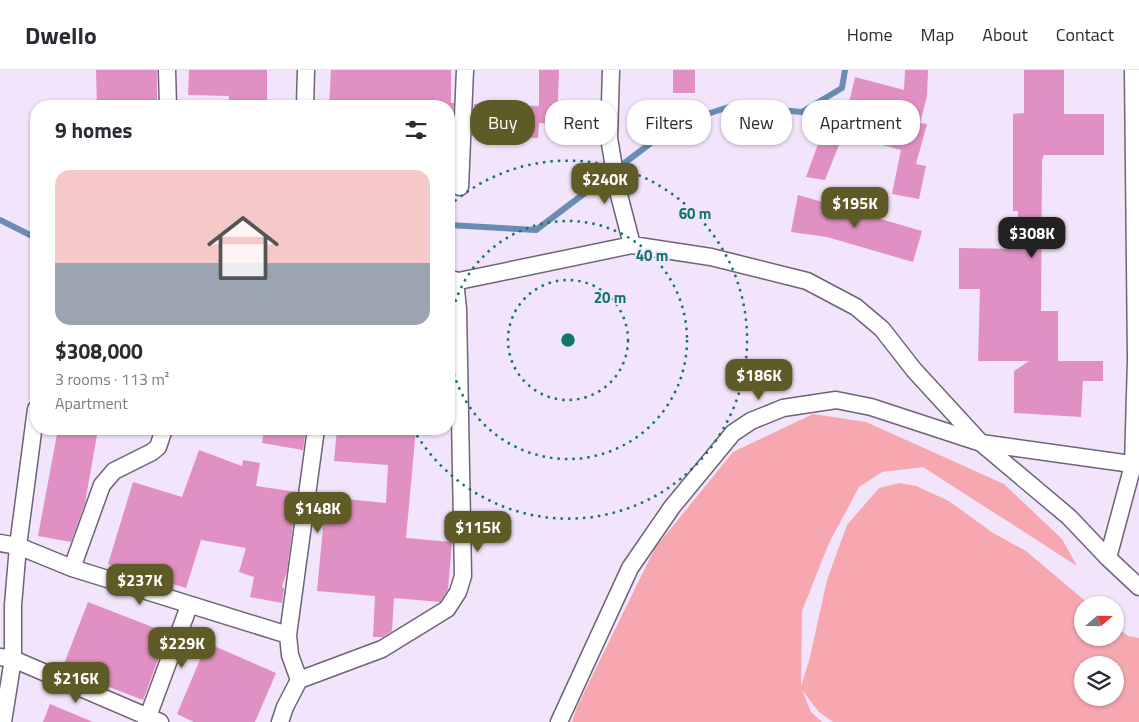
<!DOCTYPE html>
<html lang="en">
<head>
<meta charset="utf-8">
<style>
	:root { --surface:#fff; --page:#f7f7f7; --text:#2b2b33; --muted:#7c7c81; --line:#e1e1e2; --accent:#5e5b27 }
	body { margin:0; font-family:"Titillium Web",sans-serif; background:var(--page); color:var(--text); height:100vh; display:flex; flex-direction:column; font-size:19px; white-space:nowrap }
	* { box-sizing:border-box; margin:0 }
	p { font-size:16px; color:var(--muted) }
	.icon { flex:none; width:28px; height:28px; fill:none; stroke:currentColor; stroke-width:2; stroke-linecap:round; stroke-linejoin:round }
	.map { position:relative; flex:1; overflow:hidden }
	.side { position:absolute; left:30px; top:30px; width:425px; height:335px; display:flex; flex-direction:column; background:var(--surface); border-radius:20px; box-shadow:0 1px 4px #0004 }
	.side>* { flex:none }
	.top-card { position:absolute; left:470px; top:30px; width:475px; height:45px; display:flex; gap:10px }
	.needle { width:32px; rotate:70deg }
	.controls { position:absolute; left:1074px; top:526px; display:grid; gap:10px }
	.controls a { display:grid; place-items:center; width:50px; height:50px; border-radius:50%; background:var(--surface); box-shadow:0 1px 4px #0004; font-size:25px }
	.price { position:absolute; translate:-50% -42px; padding:0 11px; border-radius:10px; background:var(--accent); color:#fff; font-size:16px; line-height:32px; filter:drop-shadow(0 1px 2px #0008) }
	.price::after { content:''; position:absolute; left:50%; top:30px; width:15px; height:11px; margin-left:-8px; background:inherit; clip-path:polygon(0 0,100% 0,50% 100%) }
	.price.on { background:#222; color:#fff }
	ul { padding:0; list-style:none }
	li { display:grid; align-content:center; gap:10px; height:265px; padding:0 25px }
	li span { display:grid; place-items:center; height:155px; border-radius:15px; color:#555 }
	li>.icon { margin-inline-start:auto }
	span .icon { width:90px; height:90px; fill:#fffc; stroke-width:1 }
	li b { font-size:21px }
	h2 { display:flex; justify-content:space-between; align-items:center; height:60px; padding:0 25px; font-size:21px }
	.chip { padding:0 18px; border-radius:20px; background:var(--surface); box-shadow:0 1px 4px #0004; font-size:18px; line-height:45px }
	.chip.on { background:var(--accent); color:#fff }
	header { display:flex; align-items:center; gap:30px; box-sizing:border-box; height:70px; padding:0 25px; background:var(--surface); border-bottom:1px solid var(--line) }
	header strong { font-size:24px }
	nav { display:flex; gap:28px; margin-inline-start:auto; font-size:18px }
	.map>svg:first-child { display:block }
	.green { fill:#f6a7af; fill-rule:evenodd }
	.lines { fill:none; stroke-linecap:round; stroke-linejoin:round }
	.stream { stroke:#698cb3; stroke-width:6 }
	.building { fill:#e090c2 }
	.street-casing { stroke:#6e6377; stroke-width:19 }
	.street { stroke:#fff; stroke-width:16 }
	.ring { fill:none; stroke:#0f766e; stroke-width:2.5; stroke-dasharray:2.5 5 }
	.centre { fill:#0f766e; stroke:#f1e4fb; stroke-width:2.5 }
	.ring-label { font-size:15px; text-anchor:middle; font-weight:bold; fill:#0f766e; stroke:#f1e4fb; stroke-width:4; stroke-linejoin:round; paint-order:stroke }
</style>
</head>
<body>
<header>
<strong>Dwello</strong>
<nav><a>Home</a><a>Map</a><a>About</a><a>Contact</a></nav>
</header>
<div class="map">
<svg width="1139" height="652" viewBox="0 0 1139 652">
	<rect width="100%" height="100%" fill="#f1e4fb"/>
	<!-- green -->
	<path class="green" d="M 813,344 L 866,352 L 1004,414 L 1062,469 L 1077,496 L 923,397 L 882,402 L 859,417 L 829,473 L 802,541 L 801,616 L 809,591 L 827,510 L 847,455 L 879,418 L 899,413 L 916,416 L 949,431 L 993,463 L 1026,481 L 1090,535 L 1082,535 L 1082,568 L 1115,568 L 1115,556 L 1128,566 L 1139,568 L 1139,652 L 833,652 L 819,642 L 802,620 L 811,642 L 822,652 L 572,652 L 576,639 L 655,478 L 733,382 ZM 1082,595 L 1115,595 L 1115,628 L 1082,628 Z"/>
	<g class="lines">
		<!-- stream -->
		<path class="stream" d="M 0,150 L 36,168
			M 449,155 L 536,160 L 676,54 L 732,36 L 802,42 L 842,18 L 845,0"/>
	</g>
	<!-- building -->
	<path class="building" d="M 96,0 L 157,0 L 157,36 L 97,36 Z
		M 189,0 L 267,0 L 267,36 L 229,36 L 229,26 L 188,25 Z
		M 331,0 L 451,0 L 451,33 L 454,33 L 452,65 L 449,65 L 449,36 L 329,36 Z
		M 539,0 L 559,0 L 557,54 L 539,53 L 538,68 L 472,66 L 474,34 L 539,36 Z
		M 673,0 L 695,0 L 695,23 L 673,23 Z
		M 905,0 L 928,0 L 927,26 L 920,53 L 927,54 L 916,94 L 926,96 L 919,129 L 892,124 L 901,80 L 842,64 L 855,7 L 904,20 Z
		M 1024,0 L 1064,0 L 1064,44 L 1104,44 L 1104,85 L 1044,85 L 1042,90 L 1041,241 L 1058,241 L 1058,291 L 1103,291 L 1103,311 L 1083,311 L 1081,347 L 1014,343 L 1014,301 L 1029,291 L 978,291 L 980,219 L 959,219 L 959,178 L 1017,179 L 1018,141 L 1013,141 L 1013,44 L 1024,43 Z
		M 822,63 L 841,70 L 825,110 L 806,107 Z
		M 798,125 L 922,161 L 913,192 L 827,167 L 791,162 Z
		M 58,359 L 98,359 L 85,433 L 71,472 L 38,466 Z
		M 264,359 L 306,359 L 303,380 L 262,373 Z
		M 337,359 L 416,359 L 406,468 L 452,472 L 448,519 L 440,532 L 394,528 L 392,561 L 383,567 L 373,567 L 375,526 L 317,521 L 326,427 L 386,433 L 388,395 L 334,391 Z
		M 199,380 L 242,396 L 243,390 L 260,393 L 256,416 L 297,422 L 287,501 L 282,517 L 284,518 L 282,533 L 250,527 L 254,507 L 239,502 L 246,478 L 201,470 L 186,518 L 108,494 L 133,412 L 182,427 Z
		M 88,532 L 168,563 L 143,630 L 62,599 Z
		M 207,573 L 276,603 L 255,652 L 194,652 L 177,644 Z
		M 50,634 L 93,652 L 43,652 Z"/>
	<g class="lines">
		<defs>
			<path id="street" d="M 167,0 L 168,36
				M 611,0 L 609,68 L 618,121 L 632,175
				M 305,36 L 306,0
				M 460,117 L 465,0
				M 449,213 L 632,175 L 711,187 L 807,211 L 856,237 L 882,259 L 914,300 L 981,373 L 1069,447 L 1108,488 L 1139,517
				M 0,473 L 18,476 L 72,498 L 288,565
				M 1108,488 L 1133,395 L 1136,290 L 1133,0
				M 72,498 L 102,415 L 114,401 L 152,382 L 158,377 L 164,359
				M 0,587 L 13,589 L 160,652
				M 299,610 L 290,585 L 288,565 L 316,359
				M 3,652 L 13,589 L 13,535 L 18,476 L 36,339
				M 146,652 L 189,536
				M 280,652 L 285,637 L 299,610 L 382,579 L 447,539 L 458,522 L 463,506 L 458,239 L 455,210
				M 559,652 L 630,498 L 672,437 L 733,363 L 751,351 L 783,338 L 836,330 L 871,337 L 981,373 L 1139,395"/>
		</defs>
		<!-- street casing -->
		<use href="#street" class="street-casing"/>
		<!-- street -->
		<use href="#street" class="street"/>
	</g>
	<!-- distance rings -->
	<g class="ring">
		<circle cx="568" cy="270" r="60"/>
		<circle cx="568" cy="270" r="119"/>
		<path d="M449 136A179 179 0 1 1 413 359"/>
	</g>
	<circle cx="568" cy="270" r="8" class="centre"/>
	<g class="ring-label">
		<text x="695" y="149">60 m</text>
		<text x="652" y="191">40 m</text>
		<text x="610" y="233">20 m</text>
	</g>
</svg>
<div class="controls">
<a><svg class="needle" viewBox="-14 -14 28 28"><path d="M0-13l5 13h-10z" fill="#e53935"/><path d="M0 13l5-13h-10z" fill="#7c7c81"/></svg></a>
<a><svg class="icon" aria-label="layers" viewBox="0 0 24 24"><path d="M12 4l9 5-9 5-9-5zM3 14l9 5 9-5"/></svg></a>
</div>
<b class="price" style="left:605px;top:135px">$240K</b>
<b class="price" style="left:855px;top:159px">$195K</b>
<b class="price on" style="left:1032px;top:189px">$308K</b>
<b class="price" style="left:759px;top:331px">$186K</b>
<b class="price" style="left:318px;top:464px">$148K</b>
<b class="price" style="left:478px;top:483px">$115K</b>
<b class="price" style="left:140px;top:536px">$237K</b>
<b class="price" style="left:182px;top:599px">$229K</b>
<b class="price" style="left:76px;top:634px">$216K</b>
<div class="top-card">
<a class="chip on">Buy</a>
<a class="chip">Rent</a>
<a class="chip">Filters</a>
<a class="chip">New</a>
<a class="chip">Apartment</a>
</div>
<section class="side">
<h2>9 homes<svg class="icon" aria-label="filters" viewBox="0 0 24 24"><path d="M4 7h16M4 17h16"/><circle cx="9" cy="7" r="2"/><circle cx="15" cy="17" r="2"/></svg></h2>
<ul>
<li><span style="background:linear-gradient(#f6c9c9 60%,#9aa5b1 0)"><svg class="icon" aria-label="home" viewBox="0 0 24 24"><path d="M3 11l9-7 9 7M6 9v11h12V9"/></svg></span><div><b>$308,000</b><p>3 rooms · 113 m²</p><p>Apartment</p></div></li>
</ul>
</section>
</div>
</body>
</html>
